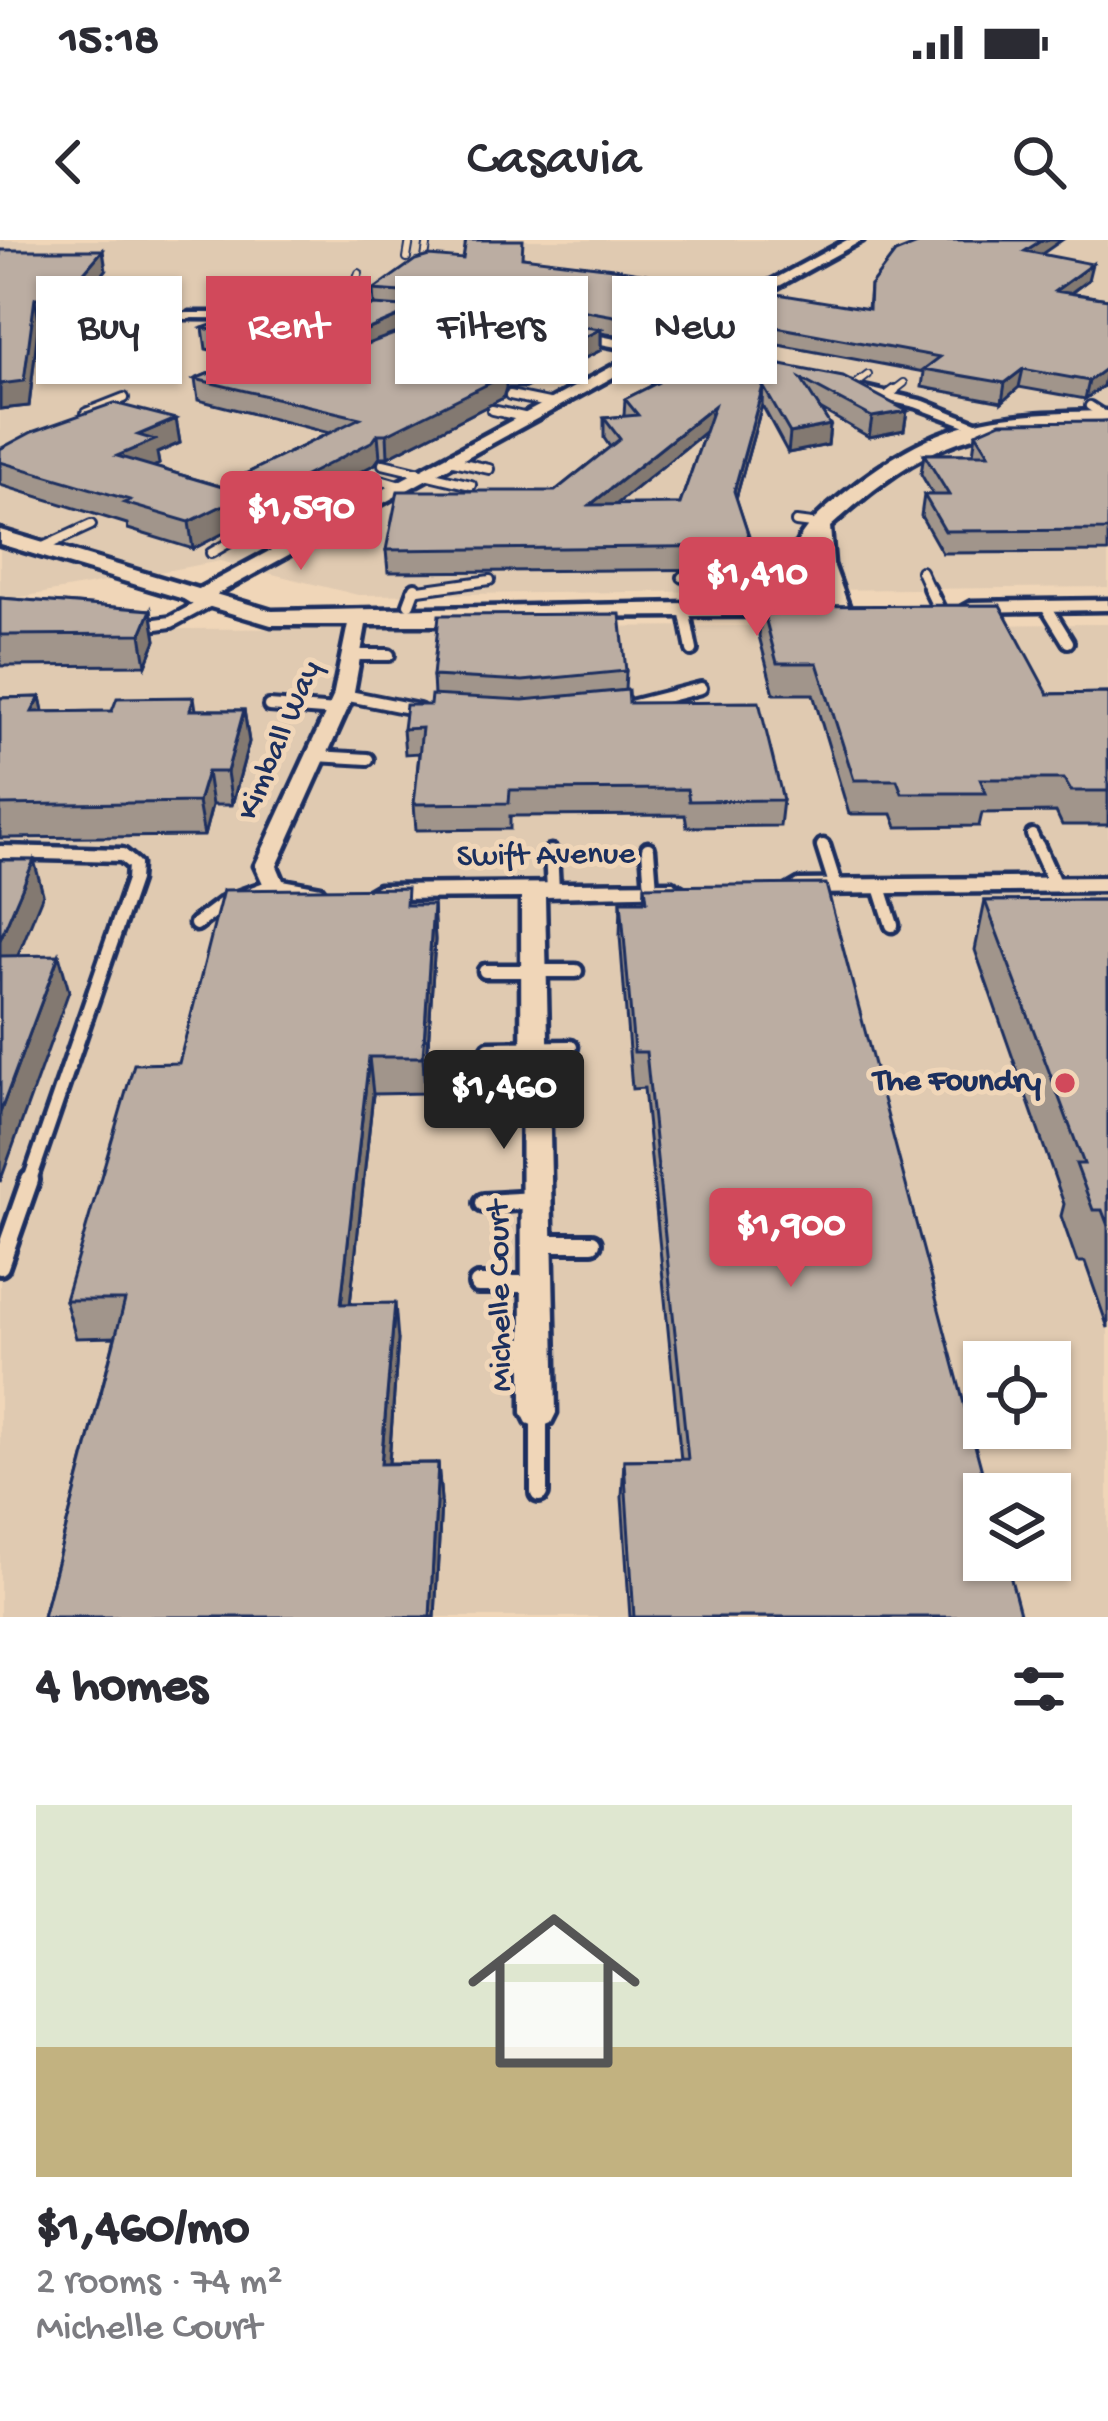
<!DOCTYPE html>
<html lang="en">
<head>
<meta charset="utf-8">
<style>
	:root { --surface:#fff; --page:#f2f2f3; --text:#2b2b33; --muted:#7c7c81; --accent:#d1495b }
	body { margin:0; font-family:"Gochi Hand",sans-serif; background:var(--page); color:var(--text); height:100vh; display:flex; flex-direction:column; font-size:45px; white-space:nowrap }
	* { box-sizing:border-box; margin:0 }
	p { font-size:39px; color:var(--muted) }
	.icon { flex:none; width:66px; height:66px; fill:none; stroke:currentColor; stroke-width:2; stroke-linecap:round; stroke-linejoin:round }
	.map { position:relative; height:1377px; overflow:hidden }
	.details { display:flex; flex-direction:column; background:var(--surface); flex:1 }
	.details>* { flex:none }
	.banner { position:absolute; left:36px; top:36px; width:1038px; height:108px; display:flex; gap:24px }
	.buttons { position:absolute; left:963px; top:1101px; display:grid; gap:24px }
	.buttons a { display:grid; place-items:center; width:108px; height:108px; border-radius:0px; background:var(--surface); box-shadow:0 3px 9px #0004; font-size:60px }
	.price { position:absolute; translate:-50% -102px; padding:0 27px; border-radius:12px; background:var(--accent); color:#fff; font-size:39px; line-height:78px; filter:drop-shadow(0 3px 6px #0008) }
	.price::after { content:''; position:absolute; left:50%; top:72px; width:36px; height:27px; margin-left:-18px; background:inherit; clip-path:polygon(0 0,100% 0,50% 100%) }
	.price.selected { background:#222; color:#fff }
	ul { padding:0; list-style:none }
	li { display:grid; align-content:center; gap:24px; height:636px; padding:0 36px }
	li span { display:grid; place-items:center; height:372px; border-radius:0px; color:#555 }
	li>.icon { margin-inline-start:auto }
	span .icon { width:216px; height:216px; fill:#fffc; stroke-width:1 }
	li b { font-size:51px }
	h2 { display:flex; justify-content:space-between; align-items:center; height:144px; padding:0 36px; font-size:51px }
	.tag { padding:0 42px; border-radius:0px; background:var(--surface); box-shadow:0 3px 9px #0004; font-size:42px; line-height:108px }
	.tag.selected { background:var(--accent); color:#fff }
	.status { display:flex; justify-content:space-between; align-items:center; height:84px; padding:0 60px; background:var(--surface); direction:ltr }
	.status svg { height:33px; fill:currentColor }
	header { display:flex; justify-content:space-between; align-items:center; height:156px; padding:0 36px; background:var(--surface); font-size:54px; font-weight:600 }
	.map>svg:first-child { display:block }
	.built { fill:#e0cab1; fill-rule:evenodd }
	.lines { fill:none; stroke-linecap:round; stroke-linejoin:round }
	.service-far4-casing { stroke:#1b2f5e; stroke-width:10 }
	.service-far3-casing { stroke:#1b2f5e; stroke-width:14 }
	.service-far2-casing { stroke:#1b2f5e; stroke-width:18 }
	.service-far1-casing { stroke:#1b2f5e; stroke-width:21 }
	.service-casing { stroke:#1b2f5e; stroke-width:26 }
	.minor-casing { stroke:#1b2f5e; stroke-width:9 }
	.tertiary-casing { stroke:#1b2f5e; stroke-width:9 }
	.secondary-casing { stroke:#1b2f5e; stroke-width:9 }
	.service-far4 { stroke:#f0d6b8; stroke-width:6 }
	.service-far3 { stroke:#f0d6b8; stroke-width:8 }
	.service-far2 { stroke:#f0d6b8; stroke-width:10 }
	.service-far1 { stroke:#f0d6b8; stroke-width:12 }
	.service { stroke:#f0d6b8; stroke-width:16 }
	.minor { fill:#f0d6b8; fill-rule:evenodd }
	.tertiary { fill:#f0d6b8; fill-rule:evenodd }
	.secondary { fill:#f0d6b8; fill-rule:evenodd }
	.wall { fill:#a1958b; stroke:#1b2f5e; stroke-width:3; fill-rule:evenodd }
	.shaded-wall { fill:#837971; stroke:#1b2f5e; stroke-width:3 }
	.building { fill:#bbada2; stroke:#1b2f5e; stroke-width:3; fill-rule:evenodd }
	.poi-dot { fill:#d1495b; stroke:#f0d6b8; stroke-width:4.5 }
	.labels { text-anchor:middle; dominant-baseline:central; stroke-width:10; stroke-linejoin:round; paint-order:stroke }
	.street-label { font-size:33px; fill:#1b2f5e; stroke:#f0d6b8 }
	.poi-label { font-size:33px; font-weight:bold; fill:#1b2f5e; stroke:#f0d6b8; text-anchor:end }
</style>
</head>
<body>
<div class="status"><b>15:18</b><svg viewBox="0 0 49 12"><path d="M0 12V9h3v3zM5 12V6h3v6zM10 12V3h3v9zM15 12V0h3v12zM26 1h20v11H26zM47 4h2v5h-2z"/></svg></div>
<header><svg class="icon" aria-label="back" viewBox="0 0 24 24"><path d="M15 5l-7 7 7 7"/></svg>Casavia<svg class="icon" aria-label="search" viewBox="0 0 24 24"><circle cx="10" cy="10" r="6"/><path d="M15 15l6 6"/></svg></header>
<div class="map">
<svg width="1108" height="1377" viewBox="0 0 1108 1377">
	<rect width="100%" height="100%" fill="#f0d6b8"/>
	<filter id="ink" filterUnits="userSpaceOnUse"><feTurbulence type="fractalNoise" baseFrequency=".00833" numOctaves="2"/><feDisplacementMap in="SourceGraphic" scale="24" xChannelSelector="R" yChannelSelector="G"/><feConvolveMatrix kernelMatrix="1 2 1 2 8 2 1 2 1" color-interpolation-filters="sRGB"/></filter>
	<g filter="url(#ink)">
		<!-- built -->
		<path class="built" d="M 0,0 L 1108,0 L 1108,347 L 358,355 L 220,321 L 0,361 Z
			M 1108,384 L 1108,1377 L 0,1377 L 0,390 ZM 984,1122 L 1050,1122 L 1050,1188 L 984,1188 ZM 984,1254 L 1050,1254 L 1050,1320 L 984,1320 Z"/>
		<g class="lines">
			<defs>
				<path id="service-far4" d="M 407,18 L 410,0
					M 425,18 L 428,0
					M 611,32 L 756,55
					M 677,53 L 731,68
					M 148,66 L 171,71
					M 265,76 L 275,56
					M 344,76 L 359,33
					M 91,84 L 103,75 L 189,76
					M 677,98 L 709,104
					M 621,129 L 654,136
					M 851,148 L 868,135
					M 891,153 L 904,143"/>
				<path id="service-far3" d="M 510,155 L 553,164
					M 887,156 L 895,150
					M 1090,166 L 1107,177
					M 492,170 L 528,178
					M 86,173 L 124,158
					M 449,220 L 489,229
					M 383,224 L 471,245
					M 377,239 L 401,246
					M 796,282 L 819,285
					M 296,286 L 315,292
					M 39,309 L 91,285
					M 211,313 L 258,286 L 304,298
					M 921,331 L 930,351
					M 682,337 L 702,351
					M 412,351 L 490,340"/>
				<path id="service-far2" d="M 701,348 L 709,369
					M 929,348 L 938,367
					M 409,364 L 415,348
					M 1046,366 L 1068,402
					M 684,369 L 692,410
					M 142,386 L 171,382 L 208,362
					M 352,415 L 389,415
					M 344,455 L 419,470
					M 269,466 L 337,471
					M 630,466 L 701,448
					M 316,516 L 368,519
					M 1032,595 L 1038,608"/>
				<path id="service-far1" d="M 1037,605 L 1055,645
					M 823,606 L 836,647
					M 648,609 L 651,649
					M 0,612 L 122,615 L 134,625 L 133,640 L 29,943
					M 551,612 L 553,650
					M 880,647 L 892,685
					M 196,684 L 224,663 L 274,645
					M 485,731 L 576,731
					M 489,808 L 571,807"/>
				<path id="service" d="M 484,963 L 536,960
					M 539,1003 L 592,1003
					M 0,1026 L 30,940
					M 478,1044 L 537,1044
					M 539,1174 L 539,1253"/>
				<path id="minor" d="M 189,73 L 351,73 L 475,78 L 481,82 L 475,86 L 351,79 L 185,78 Z
					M 569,90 L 806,136 L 812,140 L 806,144 L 565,97 Z
					M 846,143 L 924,161 L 991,188 L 979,191 L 915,167 L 841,150 L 839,147 Z
					M 1108,360 L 1108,370 L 971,372 L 962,367 L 971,362 Z
					M 358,374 L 367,379 L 353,457 L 277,626 L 283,640 L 321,647 L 325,652 L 313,659 L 266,650 L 255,626 L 333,457 L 349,379 Z
					M 1108,637 L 1108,651 L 798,654 L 786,647 L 798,640 Z
					M 673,642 L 685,649 L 681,654 L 545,657 L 556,1173 L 551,1183 L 539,1188 L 527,1183 L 522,1173 L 521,658 L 378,659 L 366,652 L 378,645 Z"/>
				<path id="tertiary" d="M 847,0 L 863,0 L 201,363 L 193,365 L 182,358 Z"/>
				<path id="secondary" d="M 1108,171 L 1108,183 C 976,185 929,198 830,287 L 833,324 L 849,368 L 837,375 L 520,377 L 464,385 L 271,385 L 0,304 L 0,290 L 272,371 L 790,361 C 781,309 805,285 843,254 C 938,178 989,173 1108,171 ZM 810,323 L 811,324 L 823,361 L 814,361 Z"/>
			</defs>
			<!-- service-far4 casing -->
			<use href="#service-far4" class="service-far4-casing"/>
			<!-- service-far3 casing -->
			<use href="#service-far3" class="service-far3-casing"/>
			<!-- service-far2 casing -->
			<use href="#service-far2" class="service-far2-casing"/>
			<!-- service-far1 casing -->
			<use href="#service-far1" class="service-far1-casing"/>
			<!-- service casing -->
			<use href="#service" class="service-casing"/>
			<!-- minor casing -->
			<use href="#minor" class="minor-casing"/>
			<!-- tertiary casing -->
			<use href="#tertiary" class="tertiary-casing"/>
			<!-- secondary casing -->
			<use href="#secondary" class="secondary-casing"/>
			<!-- service-far4 -->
			<use href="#service-far4" class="service-far4"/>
			<!-- service-far3 -->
			<use href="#service-far3" class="service-far3"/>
			<!-- service-far2 -->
			<use href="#service-far2" class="service-far2"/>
			<!-- service-far1 -->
			<use href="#service-far1" class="service-far1"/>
			<!-- service -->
			<use href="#service" class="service"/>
			<!-- minor -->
			<use href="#minor" class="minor"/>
			<!-- tertiary -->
			<use href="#tertiary" class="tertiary"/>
			<!-- secondary -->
			<use href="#secondary" class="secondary"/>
		</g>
		<!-- wall -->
		<path class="wall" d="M 0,10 L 106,30 L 67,80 L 39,80 L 29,166 L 0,169 Z
			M 1041,14 L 1088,40 L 1071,53 L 1108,59 L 1108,147 L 1103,146 L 1085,159 L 1019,147 L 1002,162 L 922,147 L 924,132 L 730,96 L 732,79 L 868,69 L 870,46 Z
			M 523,17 L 627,36 L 691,64 L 625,97 L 601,93 L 601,110 L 525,148 L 506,148 L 503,158 L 388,217 L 380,217 L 375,224 L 275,277 L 248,270 L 249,280 L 193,309 L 128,289 L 127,284 L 0,245 L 0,209 L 176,179 L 180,203 L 157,213 L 159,224 L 154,227 L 230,249 L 229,242 L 329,193 L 198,160 L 195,139 L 246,118 L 206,109 L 203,88 L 297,73 L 299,96 L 374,65 L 373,50 L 463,19 ZM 486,62 L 486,75 L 464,72 ZM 419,72 L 454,74 L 404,100 L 399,97 L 419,88 ZM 558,75 L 564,78 L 564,85 L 545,82 Z
			M 781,125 L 907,171 L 904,190 L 869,197 L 820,169 L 830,185 L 828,205 L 788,213 L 762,165 L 736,258 L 752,306 L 751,329 L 388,332 L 386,310 L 555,251 L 610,207 L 604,198 L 604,178 L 624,176 L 625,159 L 651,146 L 652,140 L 765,142 ZM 705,192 L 680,264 L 616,264 Z
			M 1108,181 L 1108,312 L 942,313 L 921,276 L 924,255 L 933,255 L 921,234 L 924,214 L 973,214 L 976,193 Z
			M 0,358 L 151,370 L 156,400 L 146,425 L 0,426 Z
			M 762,366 L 1048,454 L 1108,453 L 1108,585 L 1062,585 L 1056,572 L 982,573 L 979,586 L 897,587 L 892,574 L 849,574 L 813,454 L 774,454 L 759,396 Z
			M 626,431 L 625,450 L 629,463 L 783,560 L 780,586 L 687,587 L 685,575 L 510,576 L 510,589 L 416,590 L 414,564 L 419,513 L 405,514 L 403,489 L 430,465 L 434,456 L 433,436 Z
			M 40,457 L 43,472 L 112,471 L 194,457 L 196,470 L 244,470 L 249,502 L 232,565 L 212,565 L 204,596 L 0,598 L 0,458 Z
			M 645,646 L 1021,1377 L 630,1377 L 622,1257 L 624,1220 L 681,1220 L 644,848 L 632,849 L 620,696 L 621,661 L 644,661 Z
			M 1108,660 L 1108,1088 L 1085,1022 L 1077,1022 L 1061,976 L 1064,964 L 975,710 L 985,661 Z
			M 433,665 L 435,700 L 425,853 L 373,854 L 350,1064 L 398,1100 L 389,1223 L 438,1223 L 441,1260 L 435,1377 L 43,1377 L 115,1097 L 76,1098 L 65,1060 L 179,823 Z"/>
		<!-- shaded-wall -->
		<path class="shaded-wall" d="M 1042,0 L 1062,0 L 1023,27 L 1025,11 Z
			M 103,10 L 106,30 L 67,80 L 62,58 Z
			M 1092,24 L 1088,40 L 1052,67 L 1055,51 Z
			M 488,42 L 488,58 L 486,58 L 486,62 L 459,75 L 459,56 Z
			M 692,46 L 691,64 L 625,97 L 625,78 Z
			M 558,56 L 558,75 L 545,82 L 545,63 Z
			M 35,58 L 39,80 L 29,166 L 0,169 L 0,144 Z
			M 418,68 L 419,88 L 357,116 L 352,102 L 355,95 Z
			M 297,73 L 299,93 L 294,109 L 291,89 Z
			M 601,89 L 601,110 L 525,148 L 525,126 Z
			M 506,126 L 506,148 L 503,158 L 388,217 L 387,194 Z
			M 1107,127 L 1103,146 L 1085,159 L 1089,141 Z
			M 1023,129 L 1019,147 L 1002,162 L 1005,143 Z
			M 763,146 L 762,165 L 732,273 L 734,251 Z
			M 714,166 L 712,186 L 590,286 L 590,265 Z
			M 907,171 L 904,190 L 869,197 L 872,177 Z
			M 176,179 L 180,203 L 157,213 L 159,224 L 122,241 L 117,216 L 138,195 Z
			M 830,185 L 828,205 L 788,213 L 790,193 Z
			M 378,194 L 380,217 L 375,224 L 275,277 L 272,253 Z
			M 246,254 L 249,280 L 193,309 L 189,282 Z
			M 151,370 L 156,400 L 146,425 L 141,394 Z
			M 40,457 L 47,489 L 32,472 Z
			M 244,470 L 249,502 L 232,565 L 227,532 Z
			M 207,532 L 212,565 L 204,596 L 198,562 Z
			M 34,620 L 43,654 L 3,752 L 0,741 L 0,700 Z
			M 433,665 L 435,700 L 425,853 L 423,817 Z
			M 59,715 L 69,751 L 0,942 L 0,873 Z
			M 369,817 L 373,854 L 346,1101 L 341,1064 Z
			M 395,1063 L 398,1100 L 386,1260 L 381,1224 Z
			M 438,1223 L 441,1260 L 435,1377 L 430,1377 Z"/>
		<!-- building -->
		<path class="building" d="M 466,0 L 523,0 L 522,17 L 621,29 L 627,36 L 692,46 L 625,78 L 564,67 L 565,60 L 558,56 L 545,63 L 486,58 L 494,51 L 488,42 L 459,56 L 373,50 L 415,20 L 429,16 L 463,19 Z
			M 927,0 L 1042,0 L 1025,11 L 1092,24 L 1055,51 L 1108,59 L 1108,127 L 1089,141 L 1023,129 L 1005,143 L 924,129 L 940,117 L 732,79 L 778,54 L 869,69 L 870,46 L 895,13 Z
			M 0,10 L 103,10 L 62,58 L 35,58 L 24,141 L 0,144 Z
			M 374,65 L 418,68 L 355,95 L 352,102 L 357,108 L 394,94 L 404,100 L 459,72 L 601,89 L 525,126 L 506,126 L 502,137 L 387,194 L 378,194 L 373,201 L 272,253 L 229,242 L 360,178 L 195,139 L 278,105 L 203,88 L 263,66 L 297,73 L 291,89 L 299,96 Z
			M 781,125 L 843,137 L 907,171 L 872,177 L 801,139 L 830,185 L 790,193 L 763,146 L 734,251 L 752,306 L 386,310 L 398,251 L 555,251 L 620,199 L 604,178 L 638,175 L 625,159 L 657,143 L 652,140 L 702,129 L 765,138 L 764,143 ZM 714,166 L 680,264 L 590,265 Z
			M 114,163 L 176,179 L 138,195 L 155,200 L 117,216 L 246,254 L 189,282 L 124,263 L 130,260 L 0,222 L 0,209 L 32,192 Z
			M 1108,181 L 1108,290 L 945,291 L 924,255 L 949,255 L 924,214 L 989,214 L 976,193 L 1001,182 Z
			M 0,358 L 151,370 L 141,394 L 0,395 Z
			M 1000,365 L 1048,454 L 1108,453 L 1108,551 L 1071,551 L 1064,539 L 980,539 L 986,553 L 902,553 L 897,540 L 854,540 L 817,423 L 777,423 L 762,366 Z
			M 620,374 L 626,431 L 523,441 L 433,436 L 439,375 Z
			M 628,450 L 629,463 L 759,462 L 783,560 L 689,561 L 687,549 L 510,550 L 509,563 L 414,564 L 422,488 L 403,489 L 406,465 L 430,465 L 431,455 L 523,460 Z
			M 40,457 L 32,472 L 112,471 L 117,458 L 194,457 L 190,470 L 244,470 L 227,532 L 207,532 L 198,562 L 0,565 L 0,458 Z
			M 0,620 L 34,620 L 0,700 Z
			M 826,644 L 988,1254 L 984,1254 L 984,1320 L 1006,1320 L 1021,1377 L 634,1377 L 624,1220 L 688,1219 L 646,812 L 634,812 L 621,661 L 647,661 L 645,646 Z
			M 407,648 L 406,665 L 433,665 L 423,817 L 369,817 L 341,1064 L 395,1063 L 381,1224 L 438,1223 L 430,1377 L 43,1377 L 125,1060 L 65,1060 L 134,824 L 179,823 L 223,650 Z
			M 1108,660 L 1108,986 L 1102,970 L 1093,970 L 1076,924 L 1084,924 L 985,661 Z
			M 59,715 L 0,873 L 0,716 Z"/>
	</g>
	<!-- markers -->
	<circle class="poi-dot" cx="1065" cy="843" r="12"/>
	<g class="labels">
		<!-- street labels -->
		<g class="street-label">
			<text transform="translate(281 501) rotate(-67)">Kimball Way</text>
			<text transform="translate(546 617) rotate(-1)">Swift Avenue</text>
			<text transform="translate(502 1056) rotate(-91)">Michelle Court</text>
		</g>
		<!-- poi labels -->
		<g class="poi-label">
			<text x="1041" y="843">The Foundry</text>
		</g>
	</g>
</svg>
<div class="buttons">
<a><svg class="icon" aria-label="locate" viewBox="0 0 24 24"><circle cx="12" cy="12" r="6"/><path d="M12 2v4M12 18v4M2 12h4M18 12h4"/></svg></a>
<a><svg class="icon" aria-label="layers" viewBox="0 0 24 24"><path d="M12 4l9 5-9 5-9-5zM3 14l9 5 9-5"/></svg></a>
</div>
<b class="price" style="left:301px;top:333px">$1,590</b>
<b class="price" style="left:757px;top:399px">$1,410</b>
<b class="price selected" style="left:504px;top:912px">$1,460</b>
<b class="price" style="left:791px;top:1050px">$1,900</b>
<div class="banner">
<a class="tag">Buy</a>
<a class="tag selected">Rent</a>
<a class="tag">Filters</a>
<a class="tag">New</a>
</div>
</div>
<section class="details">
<h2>4 homes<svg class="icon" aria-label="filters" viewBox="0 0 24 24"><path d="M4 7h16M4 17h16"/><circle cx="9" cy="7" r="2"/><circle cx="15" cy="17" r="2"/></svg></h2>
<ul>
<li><span style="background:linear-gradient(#dfe7d0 65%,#c2b280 0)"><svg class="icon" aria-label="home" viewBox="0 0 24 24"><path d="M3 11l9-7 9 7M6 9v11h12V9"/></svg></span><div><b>$1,460/mo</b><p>2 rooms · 74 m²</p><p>Michelle Court</p></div></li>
</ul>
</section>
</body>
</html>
